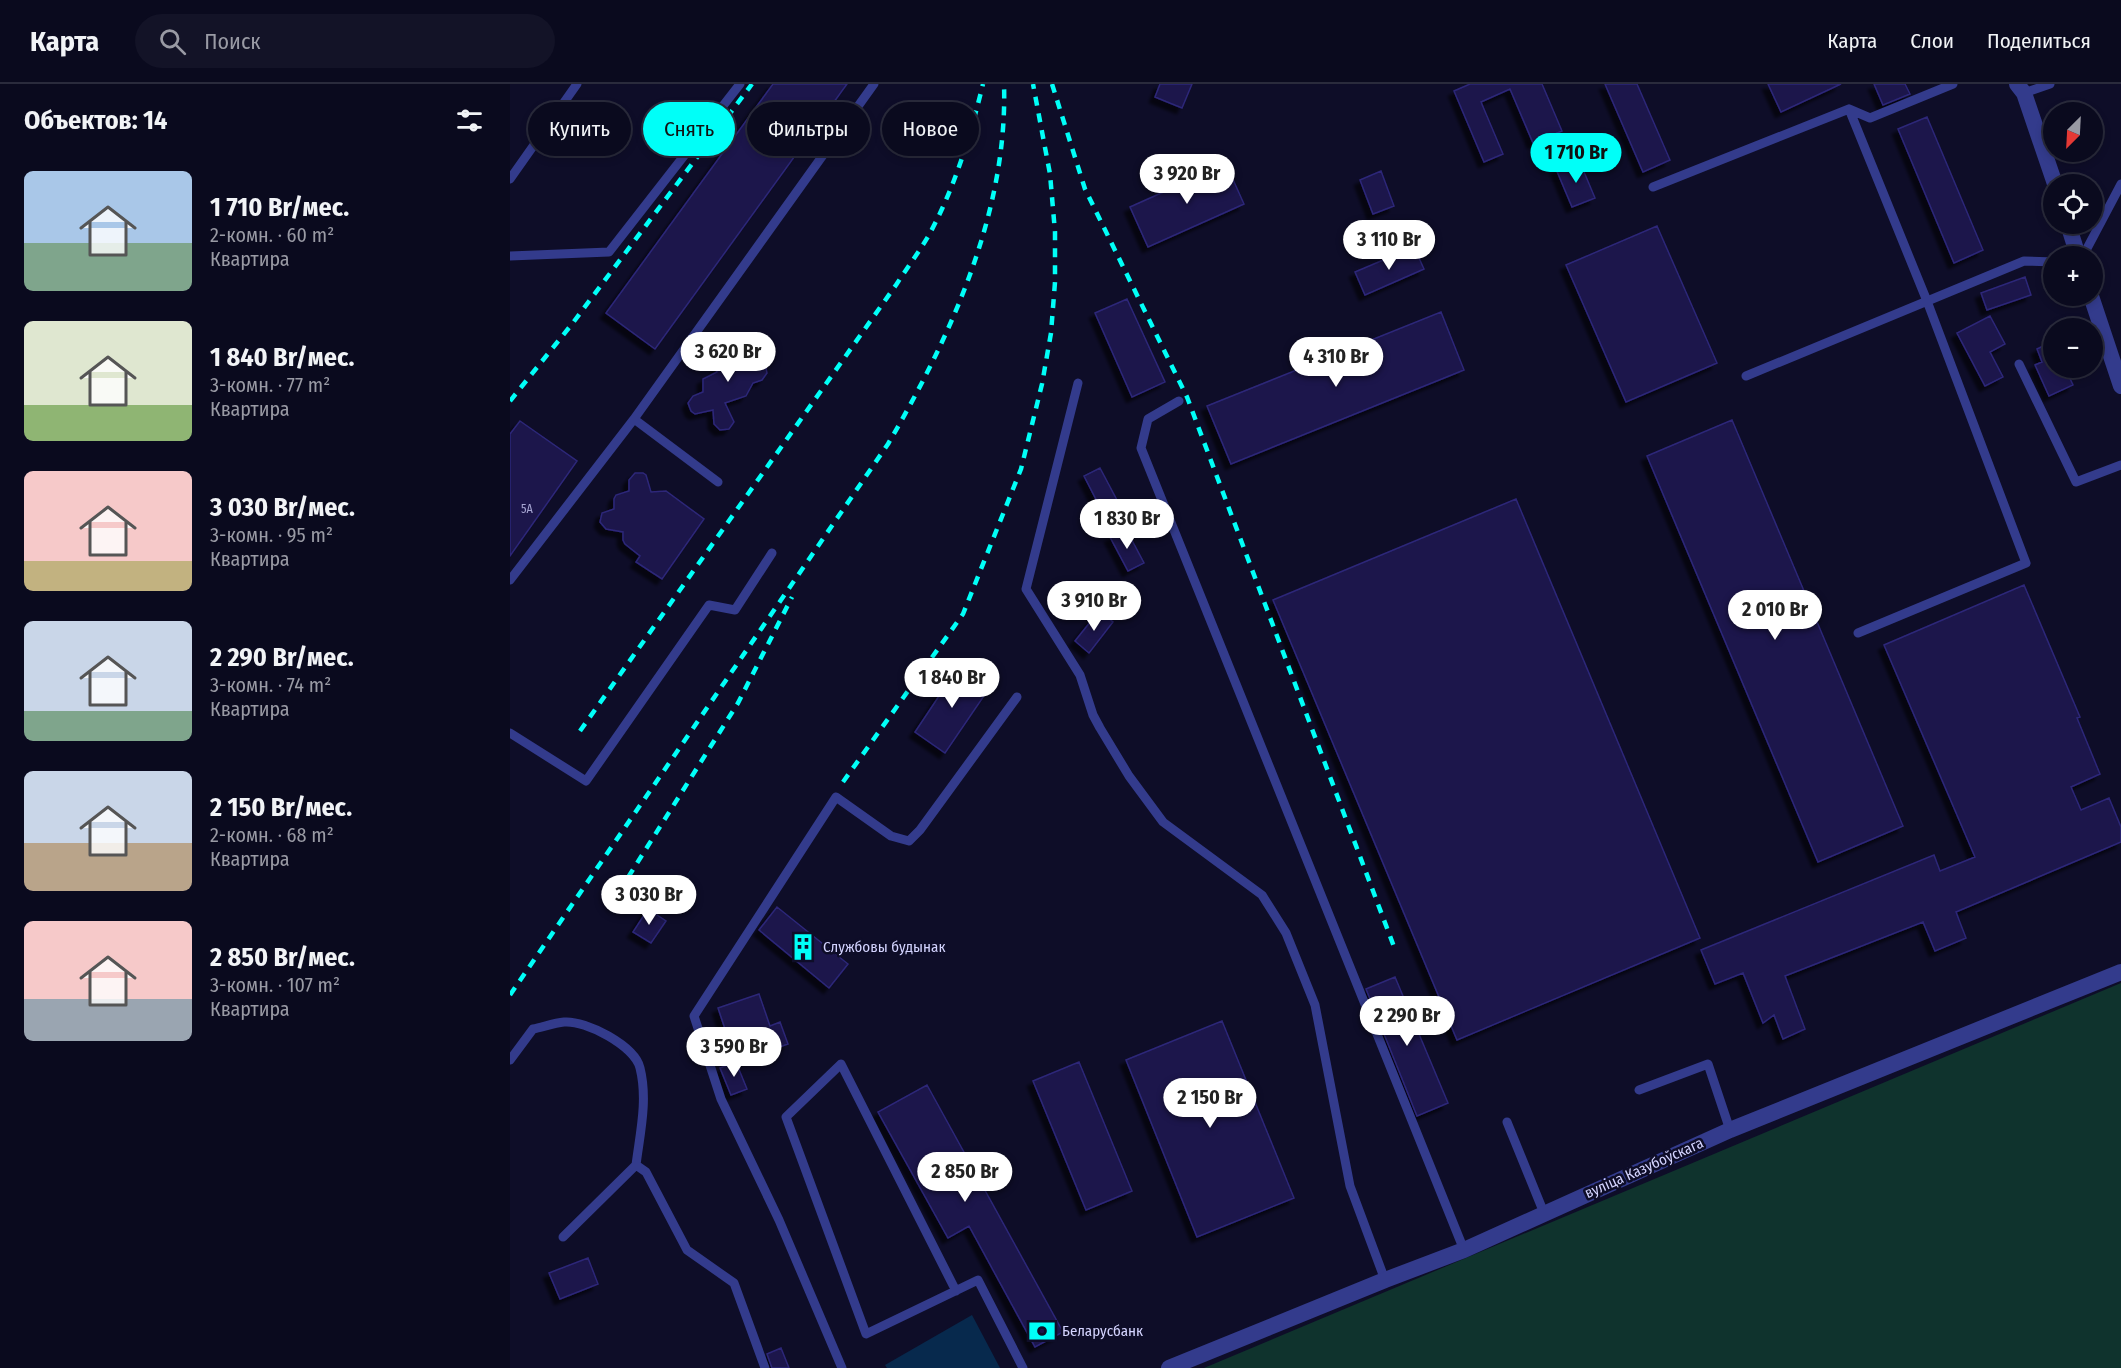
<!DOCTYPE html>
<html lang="ru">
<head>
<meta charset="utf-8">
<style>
	:root { --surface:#0a0a1e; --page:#131327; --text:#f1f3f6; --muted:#999aa4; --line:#2a2b3c; --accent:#00fff8 }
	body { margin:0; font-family:"Fira Sans Condensed",sans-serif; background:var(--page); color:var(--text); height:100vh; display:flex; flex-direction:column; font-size:22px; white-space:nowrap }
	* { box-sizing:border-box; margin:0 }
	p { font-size:20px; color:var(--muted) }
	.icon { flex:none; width:33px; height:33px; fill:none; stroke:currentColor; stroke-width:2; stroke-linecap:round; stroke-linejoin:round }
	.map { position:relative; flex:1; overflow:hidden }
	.sheet { display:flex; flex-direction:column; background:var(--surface); width:510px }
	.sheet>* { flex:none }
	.top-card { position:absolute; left:18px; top:18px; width:570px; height:54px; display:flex; gap:12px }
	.needle { width:39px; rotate:204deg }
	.controls { position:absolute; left:1533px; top:18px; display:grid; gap:12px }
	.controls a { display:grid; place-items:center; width:60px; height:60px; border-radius:50%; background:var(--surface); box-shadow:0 3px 9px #0003,0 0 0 2px var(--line); font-size:30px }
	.price { position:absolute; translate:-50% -51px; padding:0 14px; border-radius:21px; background:#fff; color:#222; font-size:20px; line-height:39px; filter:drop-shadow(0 2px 3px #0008) }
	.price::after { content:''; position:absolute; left:50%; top:36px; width:18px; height:14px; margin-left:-9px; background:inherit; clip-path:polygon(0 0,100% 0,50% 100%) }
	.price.on { background:var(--accent); color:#111 }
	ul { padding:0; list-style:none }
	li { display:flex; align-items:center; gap:18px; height:150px; padding:0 24px }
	li span { display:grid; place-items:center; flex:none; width:168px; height:120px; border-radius:9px; color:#555 }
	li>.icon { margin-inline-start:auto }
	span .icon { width:72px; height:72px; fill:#fffc; stroke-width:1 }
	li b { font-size:26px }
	h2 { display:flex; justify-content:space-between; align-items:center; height:72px; padding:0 24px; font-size:26px }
	.chip { padding:0 21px; border-radius:27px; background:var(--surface); box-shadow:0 3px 9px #0003,0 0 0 2px var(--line); font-size:21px; line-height:54px }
	.chip.on { background:var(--accent); color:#111 }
	header { display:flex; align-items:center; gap:36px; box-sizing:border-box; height:84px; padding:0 30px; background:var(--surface); border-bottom:2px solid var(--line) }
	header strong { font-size:28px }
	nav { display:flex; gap:33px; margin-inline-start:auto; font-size:21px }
	.search { width:420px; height:54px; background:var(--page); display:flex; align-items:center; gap:15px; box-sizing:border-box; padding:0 21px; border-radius:33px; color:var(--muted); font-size:22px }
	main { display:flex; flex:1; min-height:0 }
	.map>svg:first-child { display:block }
	.green { fill:#0f332d }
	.water { fill:#07294d }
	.building { fill:#1b174b; stroke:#2d2779; stroke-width:1.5; filter:url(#shadow) }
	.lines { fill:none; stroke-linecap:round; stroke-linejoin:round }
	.service { stroke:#333b8c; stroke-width:9 }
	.minor { stroke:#333b8c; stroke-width:16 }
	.tertiary { stroke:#333b8c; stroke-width:16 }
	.rail { stroke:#00fff8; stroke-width:4.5; stroke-dasharray:9 8; stroke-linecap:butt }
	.labels { text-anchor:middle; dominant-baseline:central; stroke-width:5; stroke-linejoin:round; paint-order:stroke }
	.number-label { font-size:12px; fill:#a6a5d2 }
	.poi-label { font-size:15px; fill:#d4d4ff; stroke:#0e0d28; text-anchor:start }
	.street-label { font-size:15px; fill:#d4d4ff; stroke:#0e0d28 }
</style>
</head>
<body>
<header>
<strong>Карта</strong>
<div class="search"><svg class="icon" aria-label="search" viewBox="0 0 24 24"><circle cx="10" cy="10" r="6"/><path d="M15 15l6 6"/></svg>Поиск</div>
<nav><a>Карта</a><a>Слои</a><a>Поделиться</a></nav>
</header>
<main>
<section class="sheet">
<h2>Объектов: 14<svg class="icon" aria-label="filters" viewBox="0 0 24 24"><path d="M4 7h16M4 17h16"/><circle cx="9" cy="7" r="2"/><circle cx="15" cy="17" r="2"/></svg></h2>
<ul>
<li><span style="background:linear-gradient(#a9c7e8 60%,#7fa58c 0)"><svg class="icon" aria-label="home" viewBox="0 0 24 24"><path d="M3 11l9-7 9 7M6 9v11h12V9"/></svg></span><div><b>1 710 Br/мес.</b><p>2-комн. · 60 m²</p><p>Квартира</p></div></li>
<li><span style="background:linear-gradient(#dfe7d0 70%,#8fb573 0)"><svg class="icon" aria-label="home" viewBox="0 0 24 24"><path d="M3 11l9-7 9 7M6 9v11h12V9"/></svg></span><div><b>1 840 Br/мес.</b><p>3-комн. · 77 m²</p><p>Квартира</p></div></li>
<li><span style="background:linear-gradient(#f6c9c9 75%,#c2b280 0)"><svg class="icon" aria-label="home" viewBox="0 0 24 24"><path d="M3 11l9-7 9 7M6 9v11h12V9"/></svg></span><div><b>3 030 Br/мес.</b><p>3-комн. · 95 m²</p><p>Квартира</p></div></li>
<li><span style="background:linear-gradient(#c9d6e8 75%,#7fa58c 0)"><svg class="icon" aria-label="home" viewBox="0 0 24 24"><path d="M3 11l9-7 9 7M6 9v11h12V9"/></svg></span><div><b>2 290 Br/мес.</b><p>3-комн. · 74 m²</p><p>Квартира</p></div></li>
<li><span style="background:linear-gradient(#c9d6e8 60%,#b9a48a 0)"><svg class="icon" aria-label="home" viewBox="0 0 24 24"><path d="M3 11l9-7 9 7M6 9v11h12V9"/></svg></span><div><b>2 150 Br/мес.</b><p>2-комн. · 68 m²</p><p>Квартира</p></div></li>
<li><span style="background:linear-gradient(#f6c9c9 65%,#9aa5b1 0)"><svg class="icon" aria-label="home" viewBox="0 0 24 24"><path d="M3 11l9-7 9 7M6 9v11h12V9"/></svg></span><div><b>2 850 Br/мес.</b><p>3-комн. · 107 m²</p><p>Квартира</p></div></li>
</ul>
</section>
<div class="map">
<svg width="1611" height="1284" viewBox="0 0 1611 1284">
	<defs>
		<filter id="shadow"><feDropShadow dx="-5.5" dy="5.5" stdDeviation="1.5" flood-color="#0009"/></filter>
	</defs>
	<rect width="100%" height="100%" fill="#0e0d28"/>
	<!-- green -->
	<path class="green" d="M 1611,899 L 1611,1284 L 694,1284 Z"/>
	<!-- water -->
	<path class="water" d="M 462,1231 L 490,1284 L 377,1284 L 375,1281 Z"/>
	<!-- building -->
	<path class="building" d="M 263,0 L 337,0 L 145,265 L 96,229 Z
		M 650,0 L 682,0 L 672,24 L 645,13 Z
		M 960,0 L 1032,0 L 1052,47 L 1023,59 L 1000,5 L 971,18 L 993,70 L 974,78 L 944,7 Z
		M 1095,0 L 1127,0 L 1160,76 L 1133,88 Z
		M 1258,0 L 1331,0 L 1271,28 Z
		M 1364,0 L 1395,0 L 1400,10 L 1373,21 Z
		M 1417,33 L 1473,166 L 1444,179 L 1388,45 Z
		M 1069,76 L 1085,114 L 1062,123 L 1046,85 Z
		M 716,80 L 734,120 L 638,163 L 620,123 Z
		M 871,87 L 884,122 L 863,130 L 850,96 Z
		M 1147,142 L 1207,279 L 1116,318 L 1056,181 Z
		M 904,163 L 914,185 L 855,211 L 845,188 Z
		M 1515,193 L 1521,211 L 1477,226 L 1471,209 Z
		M 617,215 L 655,298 L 622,313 L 585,229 Z
		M 931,228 L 954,286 L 721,380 L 697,322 Z
		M 1480,232 L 1495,260 L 1480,268 L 1493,293 L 1475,302 L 1447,249 Z
		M 230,250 L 238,253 L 241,257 L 241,262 L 236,276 L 250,278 L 256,284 L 257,289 L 252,296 L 243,299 L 236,312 L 215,319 L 224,338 L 219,345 L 210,346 L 204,340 L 203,326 L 185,330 L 181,327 L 178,319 L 183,312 L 193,308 L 193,295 L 207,288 L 206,278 L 207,274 L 210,271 L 222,266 L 223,255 Z
		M 1544,257 L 1544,284 L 1555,284 L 1563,301 L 1539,312 L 1525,281 L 1532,278 L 1527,265 Z
		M 1222,336 L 1393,742 L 1308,778 L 1137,372 Z
		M 10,337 L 67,377 L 0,472 L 0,350 Z
		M 590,384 L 608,418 L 592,427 L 574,392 Z
		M 125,389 L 133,389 L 136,391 L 141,408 L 156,407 L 194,435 L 152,495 L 126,478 L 130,472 L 115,460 L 113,456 L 113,448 L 96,445 L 90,438 L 92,429 L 104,425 L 104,415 L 106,411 L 119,407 L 119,396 Z
		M 1006,415 L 1190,854 L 947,956 L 763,516 Z
		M 616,445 L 634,479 L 618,487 L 600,453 Z
		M 1514,501 L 1570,633 L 1567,634 L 1590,690 L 1561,703 L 1571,726 L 1599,714 L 1611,743 L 1611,758 L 1446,828 L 1456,854 L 1425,867 L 1413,838 L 1275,892 L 1295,945 L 1273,955 L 1264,931 L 1253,939 L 1233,889 L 1205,900 L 1191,866 L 1424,771 L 1430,787 L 1465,773 L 1374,561 Z
		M 589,527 L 603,538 L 579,569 L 565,557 Z
		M 449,582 L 480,603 L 435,669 L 405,648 Z
		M 267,823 L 338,880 L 319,904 L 249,846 Z
		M 138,825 L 156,837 L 141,859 L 123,848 Z
		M 885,893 L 938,1019 L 907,1032 L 856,905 Z
		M 249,910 L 260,942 L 270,938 L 278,960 L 226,978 L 208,924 Z
		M 712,937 L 784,1114 L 687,1153 L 616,976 Z
		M 226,978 L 237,1005 L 221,1011 L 210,984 Z
		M 569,978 L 622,1107 L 576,1126 L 523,997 Z
		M 417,1001 L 553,1248 L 525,1263 L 459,1142 L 438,1154 L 368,1028 Z
		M 78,1174 L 88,1200 L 50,1215 L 39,1189 Z
		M 271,1264 L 279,1284 L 262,1284 L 257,1270 Z"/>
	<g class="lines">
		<!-- service -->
		<path class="service" d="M 1514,9 L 1540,0
			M 1339,25 L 1417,217 L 1516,479 L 1348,549
			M 0,95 L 67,0
			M 1143,103 L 1339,25 L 1360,34 L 1443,0
			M 0,172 L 99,168 L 230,0
			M 1573,172 L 1611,100
			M 1509,280 L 1566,398 L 1611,381
			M 1236,292 L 1514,177 L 1544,178
			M 568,299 L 516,505 L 570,591 L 583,631 L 590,644 L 619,692 L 653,738 L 752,811 L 776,849 L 805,921 L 840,1102 L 875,1196
			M 669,317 L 638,335 L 631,364 L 954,1166
			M 124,335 L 208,398
			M 0,496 L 124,335 L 364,0
			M 0,649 L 76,697 L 199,521 L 225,526 L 262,469
			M 0,976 L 23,945 C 33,943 44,939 54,938 C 76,936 125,962 130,984 C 138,1016 130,1049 126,1081
			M 1129,1006 L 1198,980 L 1220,1046
			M 997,1038 L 1034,1129
			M 53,1153 L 126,1081 L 136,1088 L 177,1166 L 224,1199 L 255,1284
			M 446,1207 L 331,980 L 276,1033 L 356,1250 L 468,1196 L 513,1284
			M 332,1284 L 269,1136 L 211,1015 L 184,932 L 326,713 L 381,752 L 399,757 L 410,746 L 507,613"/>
		<!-- minor -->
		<path class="minor" d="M 1507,0 L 1514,9 L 1545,100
			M 1558,140 L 1568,172
			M 1581,212 L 1611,302"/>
		<!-- tertiary -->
		<path class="tertiary" d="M 659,1284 L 875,1196 L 954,1166 L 1220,1046 L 1611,888"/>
		<!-- rail -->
		<path class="rail" d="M 542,0 L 575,105 L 677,313 L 886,868
			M 0,317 L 62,240 L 242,0
			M 70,647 L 386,201 C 397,184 409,168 419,151 C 445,103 460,53 473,0
			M 333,698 L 453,530 L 511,385 L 532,300 L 541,249 L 545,198 L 545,148 L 540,90 L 523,0
			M 100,822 L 228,619 L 282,513
			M 0,911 L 378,360 C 441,252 498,128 494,0"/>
	</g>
	<!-- icons -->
	<defs>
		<symbol id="building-bare" viewBox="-9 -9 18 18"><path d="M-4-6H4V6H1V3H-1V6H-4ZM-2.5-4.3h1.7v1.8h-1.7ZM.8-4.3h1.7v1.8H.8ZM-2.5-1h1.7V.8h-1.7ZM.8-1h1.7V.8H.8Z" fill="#00fff8" stroke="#0e0d28" stroke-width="2.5" paint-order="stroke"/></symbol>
		<symbol id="bank-bare" viewBox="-9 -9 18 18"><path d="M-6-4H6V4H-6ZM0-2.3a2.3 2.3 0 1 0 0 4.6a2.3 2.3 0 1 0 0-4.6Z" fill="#00fff8" stroke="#0e0d28" stroke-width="2.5" paint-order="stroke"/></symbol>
	</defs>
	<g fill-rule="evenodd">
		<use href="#building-bare" x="274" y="844" width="38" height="38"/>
		<use href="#bank-bare" x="513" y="1228" width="38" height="38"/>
	</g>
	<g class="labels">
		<!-- number labels -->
		<g class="number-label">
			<text x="17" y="425">5А</text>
		</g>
		<!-- poi labels -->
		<g class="poi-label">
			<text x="313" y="863">Службовы будынак</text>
			<text x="552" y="1247">Беларусбанк</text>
		</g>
		<!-- street labels -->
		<g class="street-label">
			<text transform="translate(1134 1084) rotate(-24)">вуліца Казубоўскага</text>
		</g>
	</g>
</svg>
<div class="controls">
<a><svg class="needle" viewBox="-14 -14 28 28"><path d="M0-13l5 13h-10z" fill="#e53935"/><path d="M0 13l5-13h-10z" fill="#999aa4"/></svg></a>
<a><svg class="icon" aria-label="locate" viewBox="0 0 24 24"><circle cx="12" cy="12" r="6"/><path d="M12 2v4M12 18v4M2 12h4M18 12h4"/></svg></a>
<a>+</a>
<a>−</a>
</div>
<b class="price on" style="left:1066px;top:100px">1 710 Br</b>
<b class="price" style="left:677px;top:121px">3 920 Br</b>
<b class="price" style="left:879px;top:187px">3 110 Br</b>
<b class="price" style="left:218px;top:299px">3 620 Br</b>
<b class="price" style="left:826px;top:304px">4 310 Br</b>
<b class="price" style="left:617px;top:466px">1 830 Br</b>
<b class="price" style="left:584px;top:548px">3 910 Br</b>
<b class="price" style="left:1265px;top:557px">2 010 Br</b>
<b class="price" style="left:442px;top:625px">1 840 Br</b>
<b class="price" style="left:139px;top:842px">3 030 Br</b>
<b class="price" style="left:897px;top:963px">2 290 Br</b>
<b class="price" style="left:224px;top:994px">3 590 Br</b>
<b class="price" style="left:700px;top:1045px">2 150 Br</b>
<b class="price" style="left:455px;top:1119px">2 850 Br</b>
<div class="top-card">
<a class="chip">Купить</a>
<a class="chip on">Снять</a>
<a class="chip">Фильтры</a>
<a class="chip">Новое</a>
</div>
</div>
</main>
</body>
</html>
